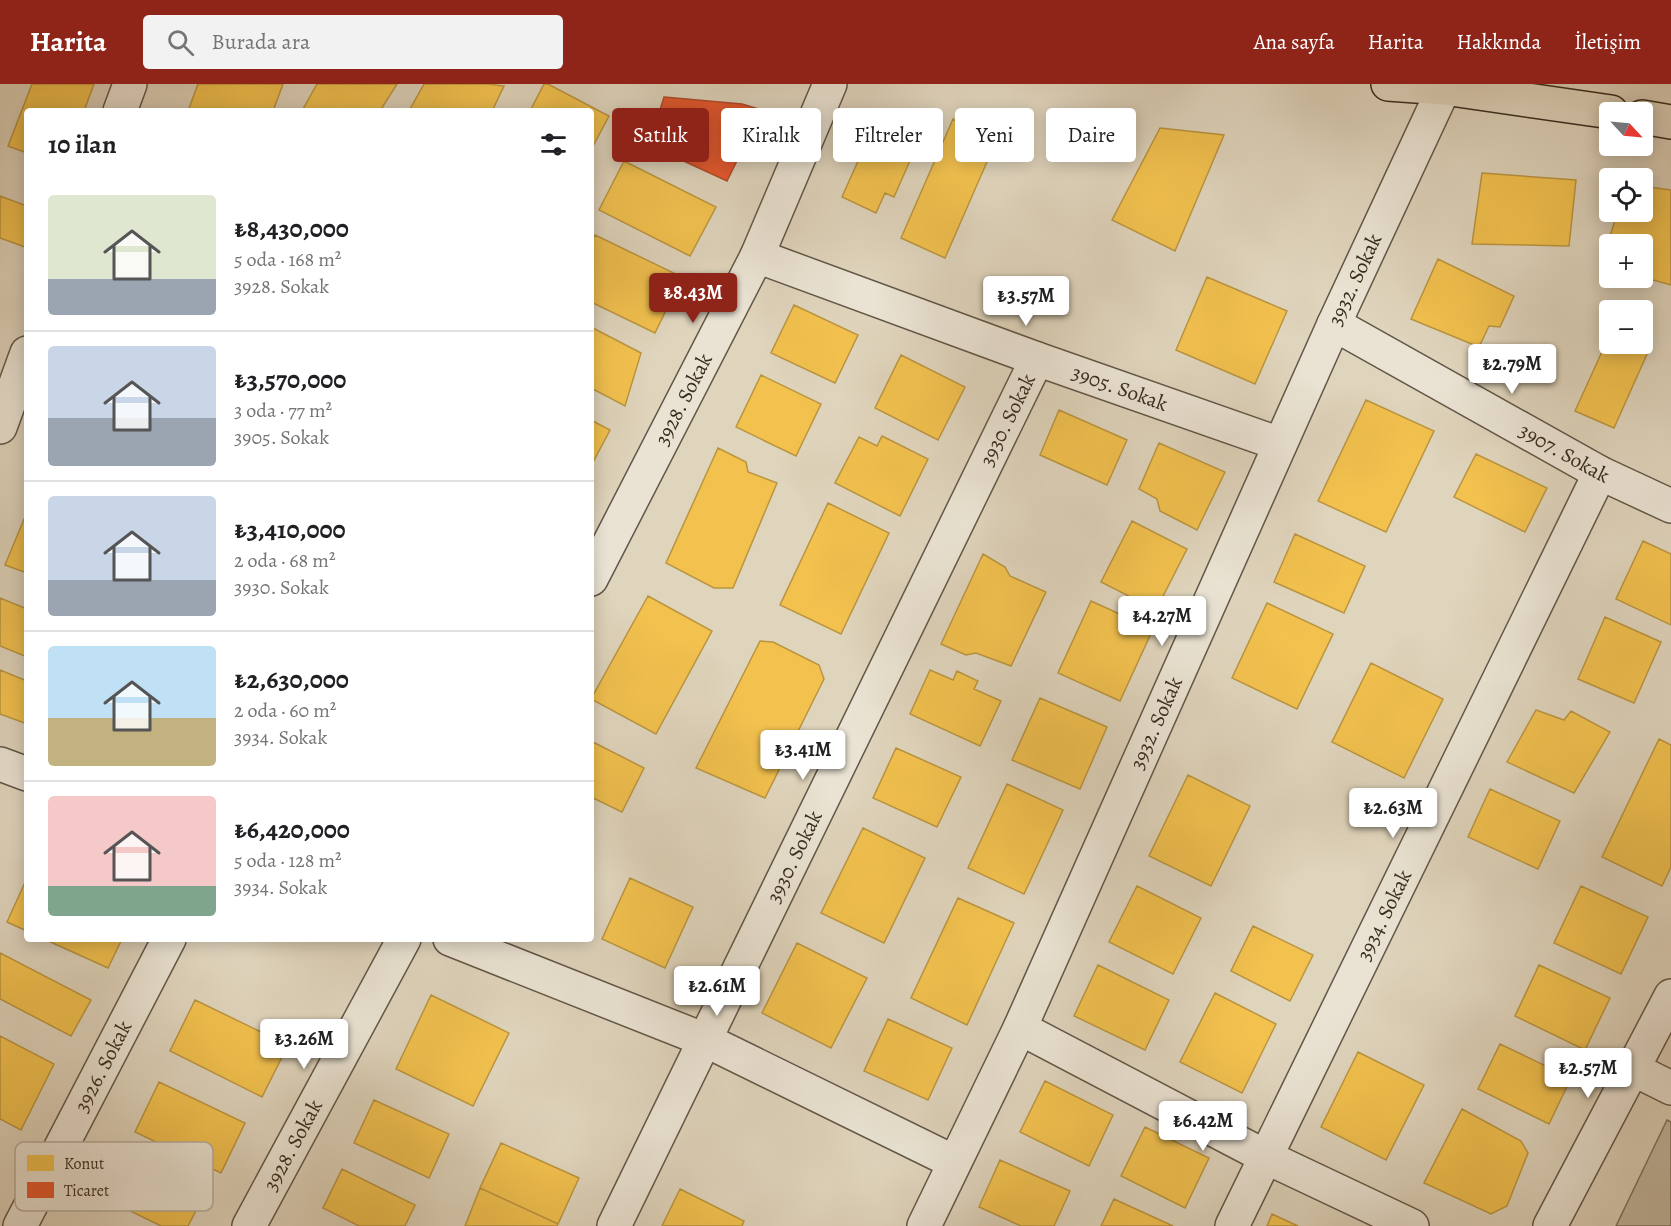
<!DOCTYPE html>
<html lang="tr">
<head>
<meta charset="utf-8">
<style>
	:root { --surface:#fff; --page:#f2f2f2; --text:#202124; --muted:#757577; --line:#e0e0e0; --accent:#8f2418 }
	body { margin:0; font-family:Alegreya,serif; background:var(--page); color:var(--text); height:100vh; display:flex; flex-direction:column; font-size:22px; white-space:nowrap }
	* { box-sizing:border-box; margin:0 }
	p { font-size:20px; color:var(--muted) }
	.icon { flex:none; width:33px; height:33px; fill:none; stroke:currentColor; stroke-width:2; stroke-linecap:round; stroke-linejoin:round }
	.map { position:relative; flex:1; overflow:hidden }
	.drawer { position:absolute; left:24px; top:24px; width:570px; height:834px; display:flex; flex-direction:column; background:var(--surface); border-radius:6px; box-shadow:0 3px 15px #0003 }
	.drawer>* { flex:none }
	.guide { position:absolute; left:612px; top:24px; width:570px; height:54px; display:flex; gap:12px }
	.needle { width:39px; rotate:116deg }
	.tools { position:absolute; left:1599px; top:18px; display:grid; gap:12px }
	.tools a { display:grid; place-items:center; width:54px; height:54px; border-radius:6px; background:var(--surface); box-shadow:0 3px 15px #0003; font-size:30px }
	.price { position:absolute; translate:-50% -51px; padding:0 14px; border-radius:6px; background:#fff; color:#222; font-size:20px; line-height:39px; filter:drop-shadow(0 2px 3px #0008) }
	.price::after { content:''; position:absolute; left:50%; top:36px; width:18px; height:14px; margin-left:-9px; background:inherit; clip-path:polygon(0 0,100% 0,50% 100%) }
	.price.current { background:var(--accent); color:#fff }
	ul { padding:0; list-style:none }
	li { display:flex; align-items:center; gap:18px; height:150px; padding:0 24px }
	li+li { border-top:2px solid var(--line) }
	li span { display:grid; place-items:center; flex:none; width:168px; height:120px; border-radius:6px; color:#555 }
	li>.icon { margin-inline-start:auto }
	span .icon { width:72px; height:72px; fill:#fffc; stroke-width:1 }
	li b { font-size:26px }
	h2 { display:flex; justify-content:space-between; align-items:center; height:72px; padding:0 24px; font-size:26px }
	.chip { padding:0 21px; border-radius:6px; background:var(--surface); box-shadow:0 3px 15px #0003; font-size:21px; line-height:54px }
	.chip.current { background:var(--accent); color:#fff }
	header { display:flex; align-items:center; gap:36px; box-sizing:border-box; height:84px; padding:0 30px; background:var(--accent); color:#fff }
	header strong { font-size:28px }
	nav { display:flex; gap:33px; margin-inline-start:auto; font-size:21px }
	.search { width:420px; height:54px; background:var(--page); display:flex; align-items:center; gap:15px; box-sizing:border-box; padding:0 21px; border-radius:6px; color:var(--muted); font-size:22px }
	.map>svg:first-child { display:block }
	.green { fill:#c3b8a1; stroke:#7e7260; stroke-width:1.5 }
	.homes { fill:#f2c14e; stroke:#ba9540; stroke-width:1.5 }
	.shops { fill:#e4572e; stroke:#b14a2a; stroke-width:1.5 }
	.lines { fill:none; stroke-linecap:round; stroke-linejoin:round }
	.minor-casing { stroke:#625747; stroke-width:36 }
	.tertiary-casing { stroke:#625747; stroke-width:36 }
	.primary-casing { stroke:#392d20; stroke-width:36 }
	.minor { stroke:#eae3d3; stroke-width:33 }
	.tertiary { stroke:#eae3d3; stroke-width:33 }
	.primary { stroke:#dfd4bc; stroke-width:33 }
	.labels { text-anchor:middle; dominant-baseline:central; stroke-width:6; stroke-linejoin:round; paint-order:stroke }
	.street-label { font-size:21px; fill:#392d20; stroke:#eae3d3 }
	.key { fill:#eae3d3; stroke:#b5ac9d; stroke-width:1.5 }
	.key-label { font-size:16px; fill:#392d20 }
</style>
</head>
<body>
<header>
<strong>Harita</strong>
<div class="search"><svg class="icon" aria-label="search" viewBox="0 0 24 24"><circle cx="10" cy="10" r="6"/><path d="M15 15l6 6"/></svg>Burada ara</div>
<nav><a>Ana sayfa</a><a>Harita</a><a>Hakkında</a><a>İletişim</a></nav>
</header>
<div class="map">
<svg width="1671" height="1142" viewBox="0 0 1671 1142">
	<rect width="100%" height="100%" fill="#dfd4bc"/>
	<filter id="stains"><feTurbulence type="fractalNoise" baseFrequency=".00333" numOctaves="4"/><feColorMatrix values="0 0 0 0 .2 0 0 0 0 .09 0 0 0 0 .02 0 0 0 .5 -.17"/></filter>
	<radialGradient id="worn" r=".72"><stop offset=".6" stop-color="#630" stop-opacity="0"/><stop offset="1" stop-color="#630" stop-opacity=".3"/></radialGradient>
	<!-- green -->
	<path class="green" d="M 1667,1036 L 1671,1038 L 1671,1142 L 1616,1142 Z"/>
	<!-- homes -->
	<path class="homes" d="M 32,0 L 94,0 L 84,27 L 27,27 L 27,69 L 8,62 Z
		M 198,0 L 283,0 L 273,27 L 188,27 Z
		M 317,0 L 397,0 L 380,27 L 302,27 Z
		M 424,0 L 488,0 L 504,2 L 492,27 L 409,27 Z
		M 544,0 L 548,0 L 609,32 L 591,66 L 591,27 L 530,27 Z
		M 880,28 L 923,47 L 894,113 L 885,109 L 876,129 L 842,113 Z
		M 953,35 L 997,55 L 945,174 L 901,154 Z
		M 1160,44 L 1224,51 L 1175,167 L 1112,136 Z
		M 624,77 L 716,123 L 690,172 L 599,126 Z
		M 1482,89 L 1576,96 L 1569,162 L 1472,160 Z
		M 1642,102 L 1671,106 L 1671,201 L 1642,193 L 1642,160 L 1610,160 L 1610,184 L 1600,181 L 1618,128 L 1642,128 Z
		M 0,112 L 27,122 L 27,158 L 25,163 L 0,154 Z
		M 595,151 L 682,193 L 655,249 L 591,218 L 591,159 Z
		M 1438,175 L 1514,212 L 1500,243 L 1489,242 L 1479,263 L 1411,235 Z
		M 1207,193 L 1287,227 L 1255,300 L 1176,266 Z
		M 794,221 L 858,251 L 835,299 L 771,269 Z
		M 591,243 L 641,269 L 625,322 L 591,304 Z
		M 1610,250 L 1610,260 L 1642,260 L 1642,255 L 1652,259 L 1614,344 L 1575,327 Z
		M 901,271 L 965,303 L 938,356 L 875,324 Z
		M 761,291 L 821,320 L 796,372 L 736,343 Z
		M 1366,316 L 1434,347 L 1386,448 L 1318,417 Z
		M 1059,326 L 1127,356 L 1107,401 L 1040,371 Z
		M 591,336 L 610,346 L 591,382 Z
		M 882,352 L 928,375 L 900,432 L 835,399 L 859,353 L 877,362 Z
		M 1159,359 L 1225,388 L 1197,446 L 1160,427 L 1157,415 L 1139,405 Z
		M 718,364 L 746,378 L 748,388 L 777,399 L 733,504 L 714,504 L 666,479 Z
		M 1476,370 L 1547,404 L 1525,448 L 1454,413 Z
		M 828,419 L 889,449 L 841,550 L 780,521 Z
		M 27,428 L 27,489 L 5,481 Z
		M 1132,437 L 1187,465 L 1156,526 L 1101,498 Z
		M 1295,450 L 1365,482 L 1344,529 L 1274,498 Z
		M 1643,457 L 1671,470 L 1671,541 L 1616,515 Z
		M 983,470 L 1005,483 L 1010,492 L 1046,508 L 1011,582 L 976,569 L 966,571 L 941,560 Z
		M 648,512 L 712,547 L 656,650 L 591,615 Z
		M 0,514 L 27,525 L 27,573 L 0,562 Z
		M 1091,517 L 1153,545 L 1120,617 L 1058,589 Z
		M 1267,519 L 1333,550 L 1297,625 L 1232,594 Z
		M 1605,533 L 1661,558 L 1634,619 L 1578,595 Z
		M 760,557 L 773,558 L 819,581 L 824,595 L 765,714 L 696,684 Z
		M 1371,579 L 1443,615 L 1404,694 L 1332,658 Z
		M 0,586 L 27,597 L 27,640 L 0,630 Z
		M 930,586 L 953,596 L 957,587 L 978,597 L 974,605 L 1001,617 L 980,662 L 910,630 Z
		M 1040,614 L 1107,643 L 1080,705 L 1012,676 Z
		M 1536,626 L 1564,636 L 1571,627 L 1610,648 L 1574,709 L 1507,678 Z
		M 1659,655 L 1671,661 L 1671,783 L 1662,802 L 1602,773 Z
		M 591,657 L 644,684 L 622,728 L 591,713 Z
		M 896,664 L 961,693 L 937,743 L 873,714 Z
		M 1188,691 L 1250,722 L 1211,802 L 1149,772 Z
		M 1007,700 L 1063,726 L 1024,810 L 968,784 Z
		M 1490,705 L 1560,737 L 1538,785 L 1468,753 Z
		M 863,744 L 925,774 L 884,859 L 821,829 Z
		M 27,794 L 27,847 L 7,838 Z
		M 630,794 L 693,823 L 665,884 L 602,855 Z
		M 1137,802 L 1201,834 L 1173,890 L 1109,858 Z
		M 1581,802 L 1648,833 L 1621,890 L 1554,859 Z
		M 958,814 L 1014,839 L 967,941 L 911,914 Z
		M 1253,842 L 1313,871 L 1290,917 L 1231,887 Z
		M 44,855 L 122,855 L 108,884 Z
		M 797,859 L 867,894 L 831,964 L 762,929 Z
		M 0,869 L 91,916 L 71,952 L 0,915 Z
		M 1098,881 L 1169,916 L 1145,966 L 1074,932 Z
		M 1539,881 L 1610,914 L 1585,966 L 1515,932 Z
		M 1215,909 L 1276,940 L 1242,1009 L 1180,978 Z
		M 431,911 L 509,949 L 473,1022 L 396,985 Z
		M 195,916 L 288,961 L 262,1013 L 170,967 Z
		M 888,935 L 952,964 L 928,1016 L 864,987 Z
		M 0,952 L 54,980 L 21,1046 L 0,1035 Z
		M 1500,960 L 1571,994 L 1549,1040 L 1478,1005 Z
		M 1358,968 L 1424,1001 L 1386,1076 L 1321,1043 Z
		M 1045,997 L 1113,1031 L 1089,1082 L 1020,1048 Z
		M 159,998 L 245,1039 L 221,1089 L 135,1048 Z
		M 374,1016 L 449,1050 L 429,1094 L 354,1059 Z
		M 1462,1025 L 1521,1057 L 1528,1069 L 1507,1122 L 1491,1130 L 1424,1099 Z
		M 1145,1043 L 1209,1074 L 1185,1124 L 1121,1092 Z
		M 501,1059 L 579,1094 L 558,1140 L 480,1104 Z
		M 106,1062 L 204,1111 L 188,1142 L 161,1142 L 85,1105 Z
		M 1000,1076 L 1070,1107 L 1054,1142 L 1021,1142 L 979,1123 Z
		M 342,1085 L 415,1121 L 405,1142 L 359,1142 L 323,1124 Z
		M 480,1104 L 558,1140 L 557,1142 L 465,1142 Z
		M 680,1105 L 744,1137 L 742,1142 L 662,1142 Z
		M 1114,1115 L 1173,1142 L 1101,1142 Z
		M 1272,1130 L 1298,1142 L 1267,1142 Z"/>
	<!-- shops -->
	<path class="shops" d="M 664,13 L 742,20 L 762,26 L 727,97 L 649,61 Z"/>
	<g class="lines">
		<defs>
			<g id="minor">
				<path id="s1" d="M 757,172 L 1037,275 L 1280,360"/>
				<path id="s2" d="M 1334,240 L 1600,389 L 1671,422"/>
				<path id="s3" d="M 591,495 L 757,172 L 830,0"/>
				<path d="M 0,680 L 27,690"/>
				<path d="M 450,855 L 705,956 L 954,1078"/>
				<path d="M 1020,944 L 1266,1073 L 1412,1142"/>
				<path d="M 1633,985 L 1671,1004"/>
				<path id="s4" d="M 20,1142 L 169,855"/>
				<path id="s5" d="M 249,1142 L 404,855"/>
				<path id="s6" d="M 614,1142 L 1037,275"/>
				<path id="s7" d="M 924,1142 L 1020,944 L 1334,240 L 1444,4"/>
				<path id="s8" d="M 1232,1142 L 1600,389"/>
				<path d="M 1550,1142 L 1671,912"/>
			</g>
			<path id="tertiary" d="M 120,27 L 130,0
				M 0,343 L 27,269"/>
			<path id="primary" d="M 1388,0 L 1444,4 L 1611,28
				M 1642,33 L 1671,38"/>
		</defs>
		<!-- minor casing -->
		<use href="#minor" class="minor-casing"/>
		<!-- tertiary casing -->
		<use href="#tertiary" class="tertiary-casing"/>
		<!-- primary casing -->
		<use href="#primary" class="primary-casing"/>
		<!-- minor -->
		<use href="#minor" class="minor"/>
		<!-- tertiary -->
		<use href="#tertiary" class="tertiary"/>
		<!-- primary -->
		<use href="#primary" class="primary"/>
	</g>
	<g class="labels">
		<!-- street labels -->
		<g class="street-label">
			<text stroke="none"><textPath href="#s7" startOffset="1040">3932. Sokak</textPath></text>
			<text stroke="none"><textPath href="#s1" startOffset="386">3905. Sokak</textPath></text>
			<text stroke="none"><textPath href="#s3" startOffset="202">3928. Sokak</textPath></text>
			<text stroke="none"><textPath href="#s6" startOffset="897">3930. Sokak</textPath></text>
			<text stroke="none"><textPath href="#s2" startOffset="264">3907. Sokak</textPath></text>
			<text stroke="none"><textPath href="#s7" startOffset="554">3932. Sokak</textPath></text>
			<text stroke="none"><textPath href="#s6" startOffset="411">3930. Sokak</textPath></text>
			<text stroke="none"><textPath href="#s8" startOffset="346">3934. Sokak</textPath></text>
			<text stroke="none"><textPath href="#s4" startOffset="180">3926. Sokak</textPath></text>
			<text stroke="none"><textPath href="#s5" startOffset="92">3928. Sokak</textPath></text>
		</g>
	</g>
	<!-- legend -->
	<rect x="15" y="1058" width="198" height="69" rx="9" class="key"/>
	<rect x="27" y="1071" width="27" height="16" fill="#f2c14e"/>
	<rect x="27" y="1098" width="27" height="16" fill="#e4572e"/>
	<g class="key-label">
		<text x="64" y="1085">Konut</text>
		<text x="64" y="1112">Ticaret</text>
	</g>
	<rect width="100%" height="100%" filter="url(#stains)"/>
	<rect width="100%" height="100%" fill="url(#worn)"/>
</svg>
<div class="tools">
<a><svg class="needle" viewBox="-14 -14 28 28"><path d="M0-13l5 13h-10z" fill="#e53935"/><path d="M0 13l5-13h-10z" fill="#757577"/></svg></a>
<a><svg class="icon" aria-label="locate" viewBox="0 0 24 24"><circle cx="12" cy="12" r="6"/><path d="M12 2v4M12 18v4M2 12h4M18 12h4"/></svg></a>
<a>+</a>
<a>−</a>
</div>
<b class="price current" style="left:693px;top:240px">₺8.43M</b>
<b class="price" style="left:1026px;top:243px">₺3.57M</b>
<b class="price" style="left:1512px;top:311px">₺2.79M</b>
<b class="price" style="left:1162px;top:563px">₺4.27M</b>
<b class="price" style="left:803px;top:697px">₺3.41M</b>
<b class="price" style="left:1393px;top:755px">₺2.63M</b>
<b class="price" style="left:717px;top:933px">₺2.61M</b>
<b class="price" style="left:304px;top:986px">₺3.26M</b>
<b class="price" style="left:1588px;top:1015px">₺2.57M</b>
<b class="price" style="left:1203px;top:1068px">₺6.42M</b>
<div class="guide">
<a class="chip current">Satılık</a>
<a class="chip">Kiralık</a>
<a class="chip">Filtreler</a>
<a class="chip">Yeni</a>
<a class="chip">Daire</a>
</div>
<section class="drawer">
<h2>10 ilan<svg class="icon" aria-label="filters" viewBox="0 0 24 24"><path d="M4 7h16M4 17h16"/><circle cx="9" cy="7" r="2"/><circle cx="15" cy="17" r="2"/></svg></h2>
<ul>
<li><span style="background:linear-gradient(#dfe7d0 70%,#9aa5b1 0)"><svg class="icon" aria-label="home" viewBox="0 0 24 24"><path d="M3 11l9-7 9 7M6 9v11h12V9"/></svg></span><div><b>₺8,430,000</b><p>5 oda · 168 m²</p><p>3928. Sokak</p></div></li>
<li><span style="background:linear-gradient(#c9d6e8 60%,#9aa5b1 0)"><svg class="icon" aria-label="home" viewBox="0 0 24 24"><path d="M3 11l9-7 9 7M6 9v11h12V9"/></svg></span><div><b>₺3,570,000</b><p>3 oda · 77 m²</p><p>3905. Sokak</p></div></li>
<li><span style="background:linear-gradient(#c9d6e8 70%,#9aa5b1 0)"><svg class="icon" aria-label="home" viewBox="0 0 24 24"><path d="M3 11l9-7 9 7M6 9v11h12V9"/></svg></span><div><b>₺3,410,000</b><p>2 oda · 68 m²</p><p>3930. Sokak</p></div></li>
<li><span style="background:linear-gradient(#bfe0f5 60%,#c2b280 0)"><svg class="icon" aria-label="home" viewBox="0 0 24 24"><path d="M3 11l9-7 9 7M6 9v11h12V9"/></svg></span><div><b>₺2,630,000</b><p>2 oda · 60 m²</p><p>3934. Sokak</p></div></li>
<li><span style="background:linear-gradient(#f6c9c9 75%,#7fa58c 0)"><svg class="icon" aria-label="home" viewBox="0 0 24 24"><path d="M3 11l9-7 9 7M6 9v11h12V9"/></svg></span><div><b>₺6,420,000</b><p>5 oda · 128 m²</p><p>3934. Sokak</p></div></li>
</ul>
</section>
</div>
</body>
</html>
